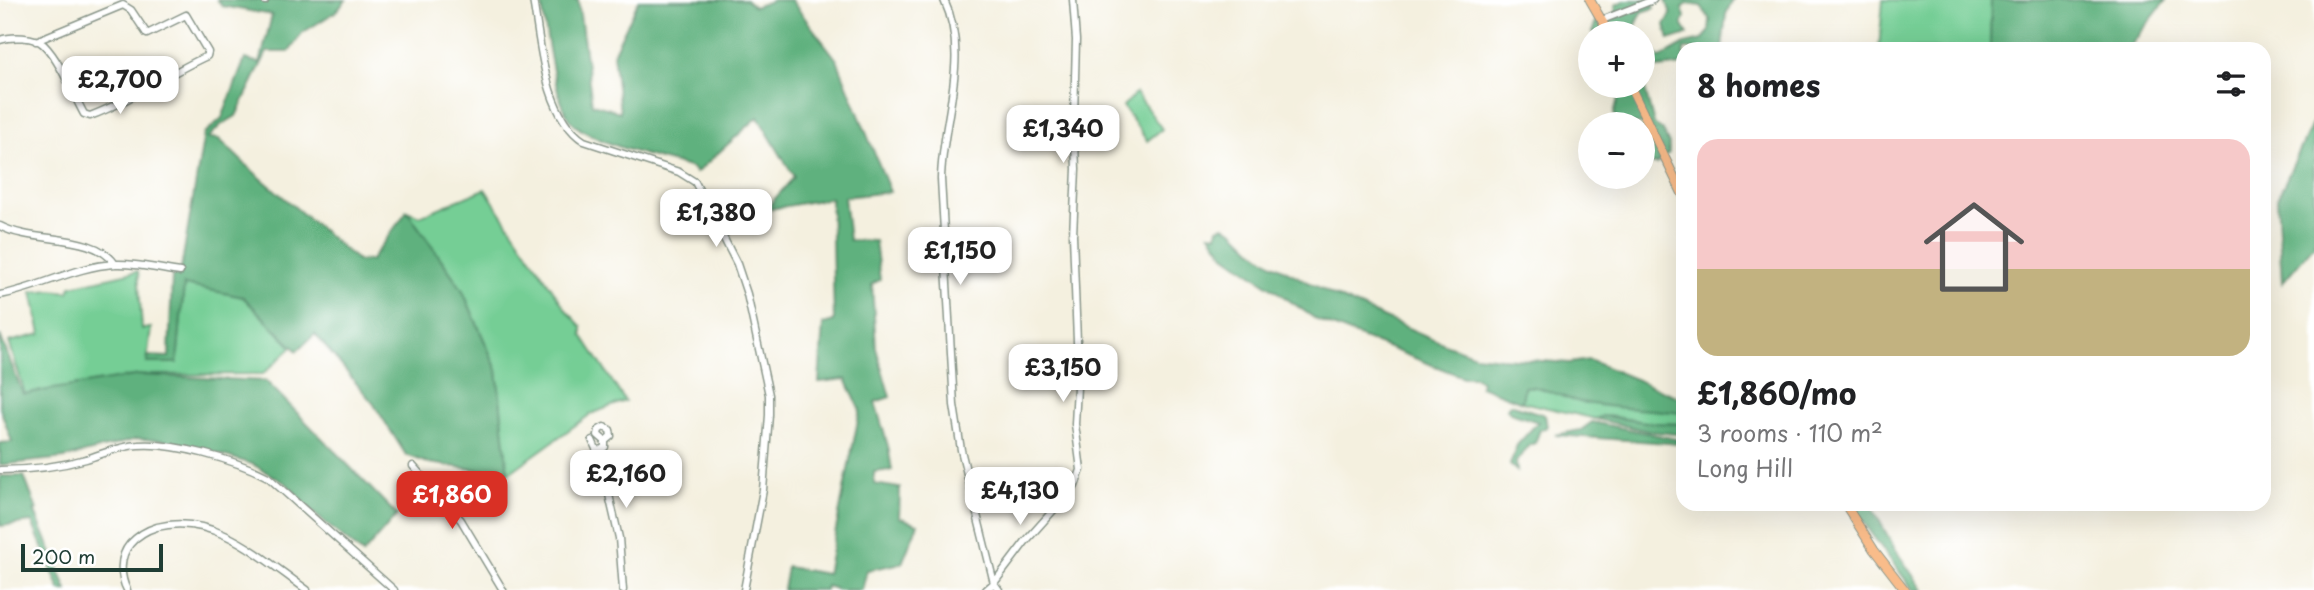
<!DOCTYPE html>
<html lang="en">
<head>
<meta charset="utf-8">
<style>
	:root { --surface:#fff; --page:#f2f2f2; --text:#202124; --muted:#757577; --line:#e0e0e0; --accent:#d93025 }
	body { margin:0; font-family:"Playpen Sans",sans-serif; background:var(--page); color:var(--text); height:100vh; display:flex; flex-direction:column; font-size:26px; white-space:nowrap }
	* { box-sizing:border-box; margin:0 }
	p { font-size:23px; color:var(--muted) }
	.icon { flex:none; width:38px; height:38px; fill:none; stroke:currentColor; stroke-width:2; stroke-linecap:round; stroke-linejoin:round }
	.map { position:relative; flex:1; overflow:hidden }
	.details { position:absolute; left:1676px; top:42px; width:595px; height:469px; display:flex; flex-direction:column; background:var(--surface); border-radius:21px; box-shadow:0 7px 28px #0002 }
	.details>* { flex:none }
	.fabs { position:absolute; left:1578px; top:21px; display:grid; gap:14px }
	.fabs a { display:grid; place-items:center; width:77px; height:77px; border-radius:50%; background:var(--surface); box-shadow:0 7px 28px #0002; font-size:35px }
	.scale { position:absolute; left:21px; bottom:18px; width:142px; box-sizing:border-box; padding-left:7px; border:4px solid #1f3d34; border-top:0; font-size:19px; line-height:24px; white-space:nowrap; color:#1f3d34; -webkit-text-stroke:5px #fff; paint-order:stroke }
	.price { position:absolute; translate:-50% -60px; padding:0 16px; border-radius:14px; background:#fff; color:#222; font-size:23px; line-height:46px; filter:drop-shadow(0 2px 4px #0008) }
	.price::after { content:''; position:absolute; left:50%; top:42px; width:21px; height:16px; margin-left:-10px; background:inherit; clip-path:polygon(0 0,100% 0,50% 100%) }
	.price.selected { background:var(--accent); color:#fff }
	ul { padding:0; list-style:none }
	li { display:grid; align-content:center; gap:14px; height:371px; padding:0 21px }
	li+li { border-top:2px solid var(--line) }
	li span { display:grid; place-items:center; height:217px; border-radius:21px; color:#555 }
	li>.icon { margin-inline-start:auto }
	span .icon { width:126px; height:126px; fill:#fffc; stroke-width:1 }
	li b { font-size:30px }
	h2 { display:flex; justify-content:space-between; align-items:center; height:84px; padding:0 21px; font-size:30px }
	.map>svg:first-child { display:block }
	.green { fill:#74ce95; stroke:#4a8664; stroke-width:2 }
	.forest { fill:#5fb17e; stroke:#3f7759; stroke-width:2 }
	.lines { fill:none; stroke-linecap:round; stroke-linejoin:round }
	.minor-casing { stroke:#8a968a; stroke-width:9 }
	.major-casing { stroke:#8a968a; stroke-width:10 }
	.minor { stroke:#fff; stroke-width:6 }
	.major { stroke:#f9bc8a; stroke-width:8 }
</style>
</head>
<body>
<div class="map">
<svg width="2314" height="590" viewBox="0 0 2314 590">
	<rect width="100%" height="100%" fill="#fff"/>
	<filter id="ink" filterUnits="userSpaceOnUse"><feTurbulence type="fractalNoise" baseFrequency=".0143" numOctaves="2"/><feDisplacementMap in="SourceGraphic" scale="14" xChannelSelector="R" yChannelSelector="G"/><feConvolveMatrix kernelMatrix="1 2 1 2 8 2 1 2 1" color-interpolation-filters="sRGB"/></filter>
	<filter id="wash" filterUnits="userSpaceOnUse"><feTurbulence type="fractalNoise" baseFrequency=".00686" numOctaves="4" result="noise"/><feDisplacementMap in="SourceGraphic" scale="28" xChannelSelector="R" yChannelSelector="G"/><feGaussianBlur stdDeviation="1.57" result="paint"/><feColorMatrix in="noise" values="0 0 0 0 0 0 0 0 0 0 0 0 0 0 0 0 0 1.4 0 .05"/><feComposite in="paint" operator="in"/></filter>
	<g filter="url(#wash)">
		<rect width="100%" height="100%" fill="#f4f0df"/>
		<!-- green -->
		<path class="green" d="M 1883,0 L 1991,0 L 1990,49 L 1879,49 Z
			M 1136,93 L 1162,129 L 1147,141 L 1123,106 Z
			M 485,189 L 567,311 L 582,327 L 582,335 L 625,401 L 591,414 L 508,474 L 497,370 L 462,289 L 407,211 L 420,216 Z
			M 138,271 L 142,329 L 151,328 L 147,363 L 177,362 L 184,284 L 243,297 L 292,347 L 263,374 L 140,375 L 25,394 L 9,342 L 41,334 L 32,292 L 51,290 L 69,292 L 71,286 Z
			M 1533,385 L 1572,400 L 1683,413 L 1683,424 L 1653,423 L 1608,416 L 1596,419 L 1522,402 L 1524,387 Z"/>
		<!-- forest -->
		<path class="forest" d="M 217,0 L 346,0 L 337,11 L 302,33 L 289,52 L 267,52 L 236,116 L 221,125 L 208,138 L 219,139 L 248,167 L 358,261 L 371,260 L 407,211 L 462,289 L 497,370 L 508,474 L 428,463 L 406,455 L 373,403 L 315,334 L 297,351 L 243,297 L 184,285 L 177,363 L 147,363 L 148,356 L 169,357 L 172,276 L 180,275 L 204,134 L 222,118 L 245,59 L 260,63 L 272,15 L 222,6 Z
			M 541,0 L 578,0 L 592,104 L 620,112 L 613,54 L 639,0 L 746,0 L 754,7 L 773,0 L 791,0 L 837,60 L 890,192 L 844,197 L 849,240 L 875,241 L 880,280 L 872,284 L 876,348 L 890,397 L 875,402 L 888,446 L 892,470 L 874,472 L 874,484 L 900,488 L 899,517 L 918,524 L 902,563 L 867,570 L 862,590 L 839,590 L 826,586 L 825,590 L 783,590 L 787,567 L 827,574 L 860,410 L 846,379 L 819,382 L 823,324 L 834,321 L 831,198 L 765,210 L 794,177 L 758,117 L 696,173 L 692,168 C 663,159 589,143 571,121 C 554,100 546,29 541,0 Z
			M 1625,0 L 1652,0 L 1654,8 L 1642,12 L 1634,29 L 1627,33 L 1592,33 L 1596,21 L 1607,20 L 1616,12 L 1615,5 Z
			M 1666,0 L 1733,0 L 1726,14 L 1722,49 L 1684,49 L 1683,65 L 1649,69 L 1643,73 L 1643,45 L 1652,50 L 1660,58 L 1685,44 L 1702,40 L 1709,32 L 1710,20 L 1701,6 L 1688,4 L 1682,7 L 1685,17 L 1682,24 L 1688,34 L 1669,40 L 1665,25 L 1671,14 Z
			M 1991,0 L 2166,0 L 2128,49 L 1990,49 Z
			M 1643,82 L 1654,124 L 1663,131 L 1669,144 L 1669,153 L 1657,164 L 1646,164 L 1643,160 L 1643,124 L 1620,124 L 1614,114 L 1618,98 L 1610,91 L 1614,86 L 1643,86 Z
			M 2314,120 L 2314,245 L 2282,283 L 2277,199 Z
			M 1224,226 L 1233,230 L 1252,249 L 1271,263 L 1339,298 L 1447,345 L 1475,355 L 1501,358 L 1570,363 L 1589,360 L 1683,399 L 1683,413 C 1648,409 1611,409 1576,401 C 1560,397 1539,384 1524,387 L 1522,402 L 1480,386 L 1481,382 L 1476,377 L 1463,377 L 1317,320 L 1225,255 L 1210,234 L 1217,235 L 1218,228 Z
			M 0,335 L 23,394 L 140,375 L 266,381 L 397,515 L 363,554 L 317,516 L 287,484 L 252,464 L 209,451 L 162,440 L 137,439 L 65,458 L 0,465 L 0,443 L 12,442 L 0,408 Z
			M 1510,404 L 1545,415 L 1547,427 L 1540,430 L 1535,443 L 1529,445 L 1516,462 L 1517,471 L 1510,465 L 1517,445 L 1538,422 L 1510,413 L 1507,409 Z
			M 1602,416 L 1653,423 L 1683,424 L 1683,435 L 1648,431 L 1596,419 Z
			M 1592,422 L 1681,440 L 1681,444 L 1555,435 L 1581,430 Z
			M 0,476 L 24,476 L 37,510 L 34,510 L 37,517 L 67,590 L 60,590 L 32,522 L 0,526 Z
			M 1852,504 L 1875,504 L 1873,509 L 1896,551 L 1923,590 L 1913,590 L 1870,532 Z"/>
	</g>
	<g filter="url(#ink)">
		<g class="lines">
			<defs>
				<path id="minor" d="M 265,0 L 265,1
					M 533,0 C 541,44 544,115 584,141 L 679,172 L 695,182 L 737,264 L 747,294 L 769,395 L 769,415 L 763,490 L 744,590
					M 944,0 C 971,57 942,120 941,179 L 954,405 L 961,450 L 994,583 L 999,590
					M 1602,20 L 1653,0
					M 0,40 C 11,36 35,36 44,45 C 60,61 73,94 84,114 L 90,116 C 131,101 167,74 207,56 L 208,52 L 186,15 L 147,34 L 131,10 L 123,5 L 36,41
					M 0,226 C 34,244 94,232 115,264
					M 0,295 C 39,288 76,266 115,264 C 136,263 160,269 180,272
					M 592,440 L 601,460 L 619,538 L 623,590
					M 598,452 L 605,447 L 605,441 L 611,436 L 610,430 L 604,427 L 599,430 L 598,435 L 605,441
					M 413,466 L 461,520 L 503,590
					M 0,470 C 29,470 58,467 86,459 C 103,454 119,446 138,445 C 173,442 236,460 268,477 L 394,590
					M 127,590 C 120,576 119,557 130,544 C 137,536 147,530 157,527 C 215,512 263,559 307,590
					M 986,590 L 994,583 L 1025,542 L 1075,486 L 1081,470 L 1075,424 L 1078,368 L 1073,235 L 1076,169 L 1074,117 L 1076,40 L 1073,0"/>
				<path id="major" d="M 1590,0 L 1609,33
					M 1630,86 L 1684,197
					M 1845,504 L 1874,550 L 1905,590"/>
			</defs>
			<!-- minor casing -->
			<use href="#minor" class="minor-casing"/>
			<!-- major casing -->
			<use href="#major" class="major-casing"/>
			<!-- minor -->
			<use href="#minor" class="minor"/>
			<!-- major -->
			<use href="#major" class="major"/>
		</g>
	</g>
</svg>
<div class="fabs">
<a>+</a>
<a>−</a>
</div>
<div class="scale">200 m</div>
<b class="price" style="left:120px;top:116px">£2,700</b>
<b class="price" style="left:1063px;top:165px">£1,340</b>
<b class="price" style="left:716px;top:249px">£1,380</b>
<b class="price" style="left:960px;top:287px">£1,150</b>
<b class="price" style="left:1063px;top:404px">£3,150</b>
<b class="price" style="left:626px;top:510px">£2,160</b>
<b class="price" style="left:1020px;top:527px">£4,130</b>
<b class="price selected" style="left:452px;top:531px">£1,860</b>
<section class="details">
<h2>8 homes<svg class="icon" aria-label="filters" viewBox="0 0 24 24"><path d="M4 7h16M4 17h16"/><circle cx="9" cy="7" r="2"/><circle cx="15" cy="17" r="2"/></svg></h2>
<ul>
<li><span style="background:linear-gradient(#f6c9c9 60%,#c2b280 0)"><svg class="icon" aria-label="home" viewBox="0 0 24 24"><path d="M3 11l9-7 9 7M6 9v11h12V9"/></svg></span><div><b>£1,860/mo</b><p>3 rooms · 110 m²</p><p>Long Hill</p></div></li>
</ul>
</section>
</div>
</body>
</html>
